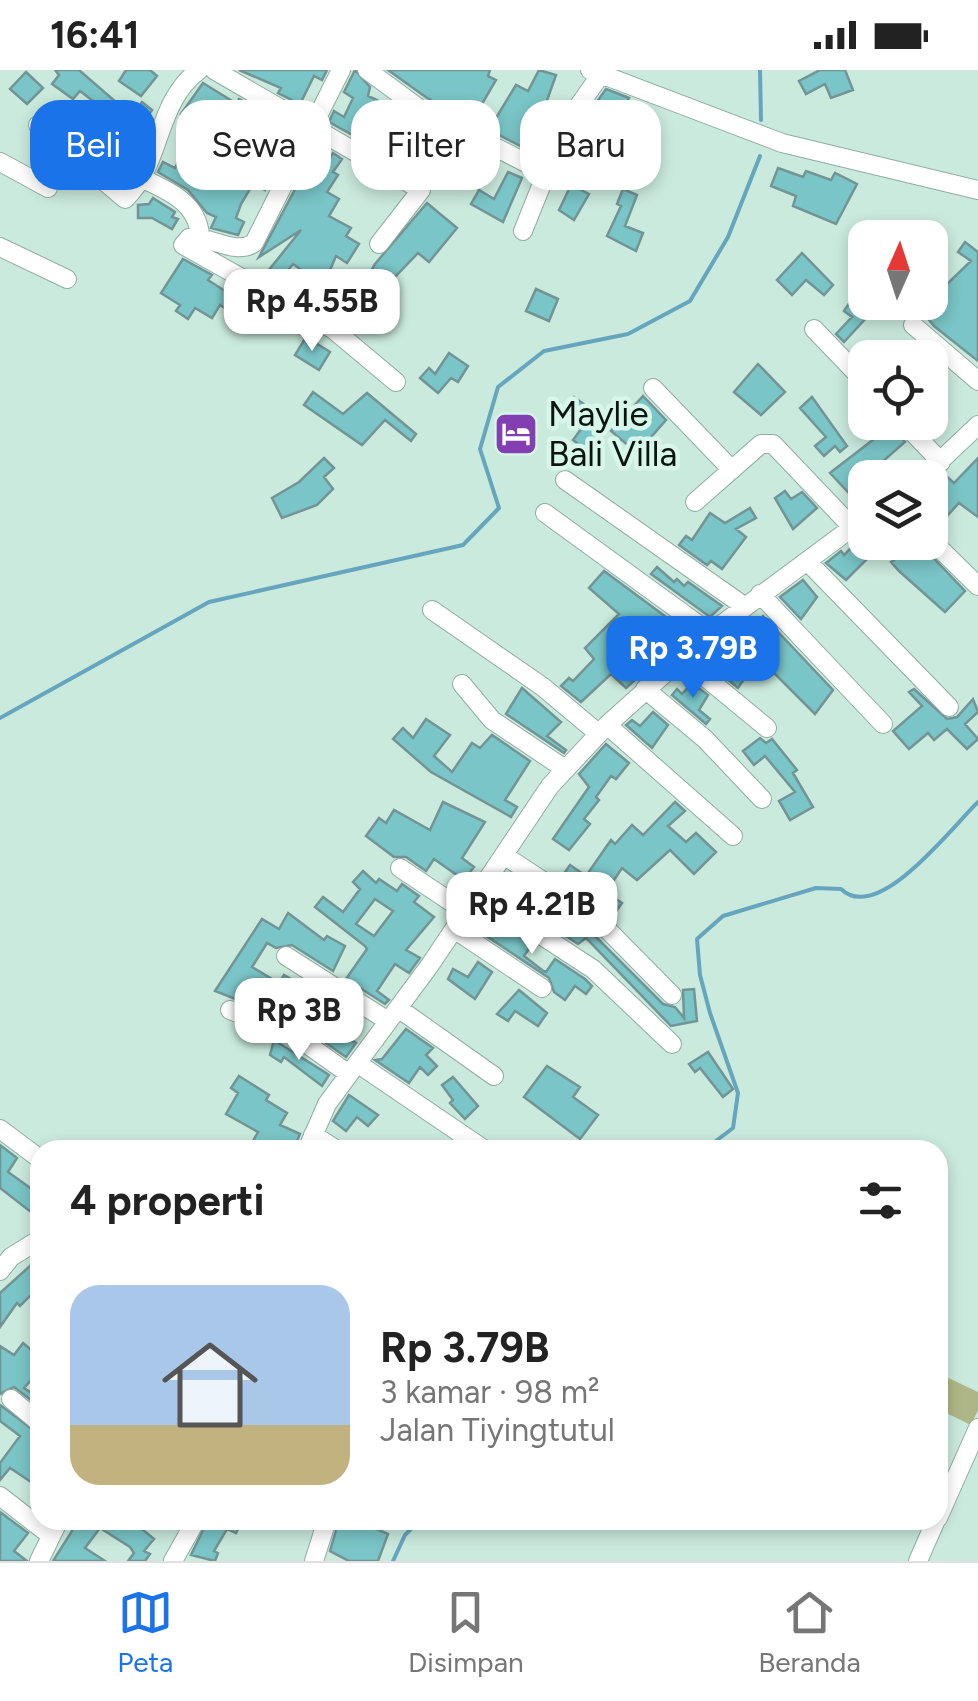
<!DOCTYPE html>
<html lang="id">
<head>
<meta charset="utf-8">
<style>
	:root { --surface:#fff; --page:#f2f2f2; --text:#222; --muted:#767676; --line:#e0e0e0; --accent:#1a73e8 }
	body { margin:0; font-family:Figtree,sans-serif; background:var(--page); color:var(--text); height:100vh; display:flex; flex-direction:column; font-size:38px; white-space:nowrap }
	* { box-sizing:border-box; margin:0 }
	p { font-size:32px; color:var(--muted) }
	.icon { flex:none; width:55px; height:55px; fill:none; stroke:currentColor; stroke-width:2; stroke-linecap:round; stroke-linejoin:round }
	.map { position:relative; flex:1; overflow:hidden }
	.drawer { position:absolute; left:30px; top:1070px; width:918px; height:390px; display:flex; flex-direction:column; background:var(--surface); border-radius:30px; box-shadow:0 5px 15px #0003 }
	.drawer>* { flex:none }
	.guide { position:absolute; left:30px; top:30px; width:920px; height:90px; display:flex; gap:20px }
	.needle { width:65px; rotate:3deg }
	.tools { position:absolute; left:848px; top:150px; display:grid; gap:20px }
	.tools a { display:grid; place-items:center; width:100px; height:100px; border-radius:20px; background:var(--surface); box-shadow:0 5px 15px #0003; font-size:50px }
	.price { position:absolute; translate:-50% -85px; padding:0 22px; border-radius:20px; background:#fff; color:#222; font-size:32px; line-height:65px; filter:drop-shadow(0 2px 5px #0008) }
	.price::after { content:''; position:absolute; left:50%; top:60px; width:30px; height:22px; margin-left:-15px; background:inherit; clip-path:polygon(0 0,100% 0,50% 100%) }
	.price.active { background:var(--accent); color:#fff }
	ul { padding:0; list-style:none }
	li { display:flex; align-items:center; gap:30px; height:250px; padding:0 40px }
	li+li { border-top:2px solid var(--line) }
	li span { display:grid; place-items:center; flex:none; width:280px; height:200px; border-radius:30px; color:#555 }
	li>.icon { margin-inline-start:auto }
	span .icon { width:120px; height:120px; fill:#fffc; stroke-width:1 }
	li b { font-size:42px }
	h2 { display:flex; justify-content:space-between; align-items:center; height:120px; padding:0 40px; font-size:42px }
	.pill { padding:0 35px; border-radius:30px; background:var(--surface); box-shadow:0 5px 15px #0003; font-size:35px; line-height:90px }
	.pill.active { background:var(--accent); color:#fff }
	.status { display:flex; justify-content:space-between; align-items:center; height:70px; padding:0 50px; background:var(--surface); direction:ltr }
	.status svg { height:28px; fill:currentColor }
	.menu { display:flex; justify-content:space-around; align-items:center; height:140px; border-top:2px solid var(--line); background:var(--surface); font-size:28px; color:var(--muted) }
	.menu a { display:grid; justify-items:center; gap:5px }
	.menu .active { color:var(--accent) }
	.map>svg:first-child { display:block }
	.green { fill:#afb686 }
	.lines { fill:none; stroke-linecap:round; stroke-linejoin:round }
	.stream { stroke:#66a5be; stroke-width:4 }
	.building { fill:#7ac5c7; stroke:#739495; stroke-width:2.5; fill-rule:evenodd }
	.minor-casing { stroke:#8fada1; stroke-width:20 }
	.minor { stroke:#fff; stroke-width:18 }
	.labels { text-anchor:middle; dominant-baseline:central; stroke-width:9; stroke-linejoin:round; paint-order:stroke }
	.poi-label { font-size:35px; fill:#0a1511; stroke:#d7f7eb; text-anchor:start }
</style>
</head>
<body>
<div class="status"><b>16:41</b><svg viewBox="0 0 49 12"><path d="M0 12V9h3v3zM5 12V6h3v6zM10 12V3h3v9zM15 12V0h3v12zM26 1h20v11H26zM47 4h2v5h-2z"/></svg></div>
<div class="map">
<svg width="978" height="1491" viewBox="0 0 978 1491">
	<rect width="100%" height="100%" fill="#caeadd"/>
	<!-- green -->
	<path class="green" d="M 938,1303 L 978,1322 L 978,1340 L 971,1355 L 938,1339 Z"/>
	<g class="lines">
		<!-- stream -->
		<path class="stream" d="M 760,0 L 761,50
			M 0,648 L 209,532 L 463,475 L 499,438 L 480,379 L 498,317 L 544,281 L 628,264 L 690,231 L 728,167 L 760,86
			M 704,1080 L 733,1058 L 738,1023 L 710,943 L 700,905 L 697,869 L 723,846 L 816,818 L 841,819 C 878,855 952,757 978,732
			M 393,1491 L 405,1465 L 420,1450"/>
	</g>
	<!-- building -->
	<path class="building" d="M 55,0 L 79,0 L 132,46 L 142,32 L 152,40 L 146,48 L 151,49 L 150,55 L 132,82 L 120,74 L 110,89 L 78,65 L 97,34 L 80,21 L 73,29 L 52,14 L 59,5 Z
		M 126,0 L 150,0 L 157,6 L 141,26 L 119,11 Z
		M 239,0 L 327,0 L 322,10 L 314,6 L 300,34 L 278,23 L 281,18 Z
		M 355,0 L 370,17 L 368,26 L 387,35 L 389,32 L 450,68 L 443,81 L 419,69 L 405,94 L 329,52 L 334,41 L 344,47 L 353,28 L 344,22 Z
		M 388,0 L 490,0 L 488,6 L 496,10 L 479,39 L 496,48 L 516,15 L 528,21 L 539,0 L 556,5 L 539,53 L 549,58 L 538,78 L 543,79 L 540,86 L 427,28 Z
		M 820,0 L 845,0 L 853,20 L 831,28 L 825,14 L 806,24 L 799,11 Z
		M 26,2 L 43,18 L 27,34 L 10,19 Z
		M 203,13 L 237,34 L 239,29 L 250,35 L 227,79 L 242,88 L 266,45 L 276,51 L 272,58 L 293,68 L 287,80 L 281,77 L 265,120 L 253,114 L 241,134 L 236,148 L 244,152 L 238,165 L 211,158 L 216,147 L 207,143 L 188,120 L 158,102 L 163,92 L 175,98 L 179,90 L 198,100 L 207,81 L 199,76 L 209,58 L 181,44 Z
		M 606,19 L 629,28 L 605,70 L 577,60 Z
		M 333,83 L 342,89 L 333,102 L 338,105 L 327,122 L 339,129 L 329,146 L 351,158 L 346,166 L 359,174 L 347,193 L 336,186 L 322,219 L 340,228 L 349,216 L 358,223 L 375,194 L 427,133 L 457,158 L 429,192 L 418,183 L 395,207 L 376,245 L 353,231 L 344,246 L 334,240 L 332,244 L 298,225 L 311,207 L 293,194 L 277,214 L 264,206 L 301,160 L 259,187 L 300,110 L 312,92 L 322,99 Z
		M 778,98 L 803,107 L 806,101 L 831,110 L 835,103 L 857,114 L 836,154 L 793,136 L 796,126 L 771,116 Z
		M 508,102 L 522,108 L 503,152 L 471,134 L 479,120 L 494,129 Z
		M 571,115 L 589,124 L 574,150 L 559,140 Z
		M 623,119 L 637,125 L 625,156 L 643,163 L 636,181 L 607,166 L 621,136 L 617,134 Z
		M 153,128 L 175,142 L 172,147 L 178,149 L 172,159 L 152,148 L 138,148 L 138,135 L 149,134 Z
		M 965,172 L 978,182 L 978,291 L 934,256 L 915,232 L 930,232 L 936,213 L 942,219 L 971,191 L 958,182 Z
		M 802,183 L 833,215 L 824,225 L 806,210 L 792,225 L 777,210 Z
		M 183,189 L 212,205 L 208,210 L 239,230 L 231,242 L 220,235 L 212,248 L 195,238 L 188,249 L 176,241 L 180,235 L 161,223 Z
		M 536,219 L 558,229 L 549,251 L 526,241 Z
		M 850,232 L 869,245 L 844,272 L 836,264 L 852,247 L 844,241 Z
		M 306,267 L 330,282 L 319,300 L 295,285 Z
		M 449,283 L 468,296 L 458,312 L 451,308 L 438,323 L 420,308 L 429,298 L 435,304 Z
		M 758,294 L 785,322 L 761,345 L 734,322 Z
		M 313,322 L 343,344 L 367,323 L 416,364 L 411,371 L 385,350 L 362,375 L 304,335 Z
		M 643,326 L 666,350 L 637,383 L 611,361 Z
		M 574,327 L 609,352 L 587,381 L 573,370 L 581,359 L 561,345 Z
		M 812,327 L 847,376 L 840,382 L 835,376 L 824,386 L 815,376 L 826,367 L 800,338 Z
		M 891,356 L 905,372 L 858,413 L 865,420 L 865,436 L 861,436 L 830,403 Z
		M 324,388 L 334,398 L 324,407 L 333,419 L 317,435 L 282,448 L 272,428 L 299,412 Z
		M 978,388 L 978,447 L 959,433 L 936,458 L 930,457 L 930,418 L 944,404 L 954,413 Z
		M 785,421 L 791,429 L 802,422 L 817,438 L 793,459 L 775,428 Z
		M 750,438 L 756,448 L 736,459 L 746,467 L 722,499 L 711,491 L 707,495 L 679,475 L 686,466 L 692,470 L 710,443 L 725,453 Z
		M 857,472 L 918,472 L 965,521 L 945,542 L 899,501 L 891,492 L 897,488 L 882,474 L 846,510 L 826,493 L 841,481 L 844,485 Z
		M 657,497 L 674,512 L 677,509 L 684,516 L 688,512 L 722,536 L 710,547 L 651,504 Z
		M 604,501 L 677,555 L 670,561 L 681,572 L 665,587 L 655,577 L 640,591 L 647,599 L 626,618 L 611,604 L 581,632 L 561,616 L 569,608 L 573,611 L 594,589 L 585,578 L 619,544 L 589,518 Z
		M 803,510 L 817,527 L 801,549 L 780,527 Z
		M 763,546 L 833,620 L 815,644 L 754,583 L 733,602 L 744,609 L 738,618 L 709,594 L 706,588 L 715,579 L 719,583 L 736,564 L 734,561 L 745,553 L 750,560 Z
		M 692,613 L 708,625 L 699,640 L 710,649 L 706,654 L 672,625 L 677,619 L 682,624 Z
		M 522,618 L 561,652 L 547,666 L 566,680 L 564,683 L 506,644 Z
		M 914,619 L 947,649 L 957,647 L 973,629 L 978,642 L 965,654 L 978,669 L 967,679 L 947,659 L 934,670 L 928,663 L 909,679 L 893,661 L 922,636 L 909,622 Z
		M 653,642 L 668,655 L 652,678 L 626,655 L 632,650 L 640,656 Z
		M 426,649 L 450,665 L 434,686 L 452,702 L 472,673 L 480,678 L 492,665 L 530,691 L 505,730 L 517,737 L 511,747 L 431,702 L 393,669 L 403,658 L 413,668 Z
		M 760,668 L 766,673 L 772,669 L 797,700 L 793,703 L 813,737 L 790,750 L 779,731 L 795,722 L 765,686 L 754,695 L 743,681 Z
		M 606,674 L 629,693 L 616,709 L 611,706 L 596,727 L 599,730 L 584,749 L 590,754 L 569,780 L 553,769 L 589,717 L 579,704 Z
		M 443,732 L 485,752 L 462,788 L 474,797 L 464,810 L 434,789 L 426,801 L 406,787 L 394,787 L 366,766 L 379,748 L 386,753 L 394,740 L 430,760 Z
		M 675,732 L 685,741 L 668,756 L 686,772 L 696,763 L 716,782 L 694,804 L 670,780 L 637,810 L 622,798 L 606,822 L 622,833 L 612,847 L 561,808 L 570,795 L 586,806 L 611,770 L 615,774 L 632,755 L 643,765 Z
		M 363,801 L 376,813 L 379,809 L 397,821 L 402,814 L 419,826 L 414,832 L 434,847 L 406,880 L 420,888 L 409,903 L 395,894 L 377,921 L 389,930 L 385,934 L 346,909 L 367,879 L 365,876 L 315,837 L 323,827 L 343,842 L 360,819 L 353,812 ZM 375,829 L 393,841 L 374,866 L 356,854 Z
		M 505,806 L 537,827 L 529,842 L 497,821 Z
		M 482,842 L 532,874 L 524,886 L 542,900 L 546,902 L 555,889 L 585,909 L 592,916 L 586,924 L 575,916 L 565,930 L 554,922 L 549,908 L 473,857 Z
		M 288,843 L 324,870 L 327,866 L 345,876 L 333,901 L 292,875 L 276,878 L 267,873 L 252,897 L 279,913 L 284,905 L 296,912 L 294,916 L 318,932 L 314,941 L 320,944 L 331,929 L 358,947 L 356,950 L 348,945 L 337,962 L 356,973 L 346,987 L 299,954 L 215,921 L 262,849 L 279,859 Z
		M 578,849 L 663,934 L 675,937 L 684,948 L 683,920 L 694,919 L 697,951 L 671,956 L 586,868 L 578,874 L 548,854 L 563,863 Z
		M 478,892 L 492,902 L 475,929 L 448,909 L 453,899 L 468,907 Z
		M 519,920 L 547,943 L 538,956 L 515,941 L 508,951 L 497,944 Z
		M 406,959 L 433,978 L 426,985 L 437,996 L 428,1005 L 420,997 L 409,1013 L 375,990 L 382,989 Z
		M 274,970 L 329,1005 L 322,1016 L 284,987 L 281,992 L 270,985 Z
		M 708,982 L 733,1019 L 723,1027 L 700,998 L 695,1002 L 689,994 Z
		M 547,996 L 580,1017 L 573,1027 L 598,1045 L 580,1069 L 524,1027 Z
		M 239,1006 L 269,1025 L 266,1030 L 287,1043 L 280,1055 L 300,1064 L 293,1080 L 248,1080 L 258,1062 L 226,1044 L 238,1023 L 231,1018 Z
		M 453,1007 L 478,1036 L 465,1049 L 450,1033 L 453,1030 L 442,1015 Z
		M 349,1025 L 378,1045 L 368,1056 L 357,1047 L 346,1061 L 333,1051 Z
		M 0,1075 L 17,1088 L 8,1102 L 40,1125 L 40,1149 L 0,1118 Z
		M 40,1187 L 40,1216 L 20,1236 L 17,1233 L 0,1257 L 0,1223 Z
		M 23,1273 L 40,1287 L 40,1300 L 24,1318 L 40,1329 L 40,1337 L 14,1317 L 0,1324 L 0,1276 L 14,1285 Z
		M 0,1335 L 40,1365 L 40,1418 L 10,1398 L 0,1410 L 0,1393 L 20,1366 L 0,1351 Z
		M 0,1442 L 28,1463 L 14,1481 L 27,1491 L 0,1491 Z
		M 79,1450 L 131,1450 L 154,1469 L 144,1481 L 150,1484 L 145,1491 L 128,1491 L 134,1483 L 130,1477 L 100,1458 L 85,1478 L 105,1491 L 53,1491 Z
		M 208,1450 L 241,1453 L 236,1463 L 227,1459 L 214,1481 L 218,1483 L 215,1491 L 191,1485 Z
		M 339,1450 L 355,1450 L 388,1464 L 378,1491 L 349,1491 L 330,1481 Z"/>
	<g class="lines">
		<defs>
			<path id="minor" d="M 214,0 L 421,120 L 379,174
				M 341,0 L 254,173 C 235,186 210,165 189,168 L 183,175 L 334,260 L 396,312
				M 367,0 L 420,39 L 548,104
				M 590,0 L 782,73 L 978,120
				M 38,55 L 125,129 C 163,92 155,33 199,0
				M 560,67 L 608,84
				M 0,92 L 48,118
				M 143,109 C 170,121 198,134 200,166
				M 523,161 L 566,54 L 601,4
				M 0,177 L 67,209
				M 913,255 L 978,311
				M 814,259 L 865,312
				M 653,318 L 732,400
				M 903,352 L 941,392
				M 922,408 L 978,355
				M 565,410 L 744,536
				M 695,432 L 761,374 L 773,374 L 852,457
				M 545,443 L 710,563
				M 930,469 L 978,516
				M 807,491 L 949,637
				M 760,524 L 883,654
				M 432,540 L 543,617 L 599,664
				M 682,588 L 767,658
				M 462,614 L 492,650 L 565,699
				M 645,619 L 705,669 L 762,729
				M 607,655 L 733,766
				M 505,786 L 590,842 L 672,925
				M 400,798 L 466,842
				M 478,824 L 593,899 L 672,974
				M 454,859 L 542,918
				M 286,886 L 388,951
				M 398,938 L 494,1006
				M 230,940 L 294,965 L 349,1004
				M 357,993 L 485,1080
				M 0,1059 L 40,1089
				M 313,1065 L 337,1080
				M 307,1080 L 327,1034 L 430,895 L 550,716 L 607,655 L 710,563 L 865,448
				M 0,1201 L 11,1187 L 40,1169
				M 11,1329 L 40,1353
				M 0,1426 L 50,1465
				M 938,1448 L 978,1358
				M 39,1491 L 59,1450
				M 173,1491 L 196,1450
				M 314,1491 L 327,1450
				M 918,1491 L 936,1450"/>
		</defs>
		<!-- minor casing -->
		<use href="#minor" class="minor-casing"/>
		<!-- minor -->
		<use href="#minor" class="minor"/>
	</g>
	<!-- icons -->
	<defs>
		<symbol id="hotel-square" viewBox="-11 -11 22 22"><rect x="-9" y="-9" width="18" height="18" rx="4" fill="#833eb2" stroke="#d7f7eb"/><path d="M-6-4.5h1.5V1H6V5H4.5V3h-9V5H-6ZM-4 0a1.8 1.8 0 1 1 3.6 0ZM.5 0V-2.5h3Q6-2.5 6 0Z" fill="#fff"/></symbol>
	</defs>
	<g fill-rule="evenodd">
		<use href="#hotel-square" x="491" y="339" width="50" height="50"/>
	</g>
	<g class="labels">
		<!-- poi labels -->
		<g class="poi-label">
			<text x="548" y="344">Maylie<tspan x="548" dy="40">Bali Villa</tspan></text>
		</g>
	</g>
</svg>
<div class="tools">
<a><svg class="needle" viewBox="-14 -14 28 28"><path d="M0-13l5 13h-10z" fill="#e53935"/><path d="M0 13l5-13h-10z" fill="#767676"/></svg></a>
<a><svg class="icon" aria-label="locate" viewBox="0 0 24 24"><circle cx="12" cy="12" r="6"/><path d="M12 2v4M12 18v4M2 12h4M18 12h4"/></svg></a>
<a><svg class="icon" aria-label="layers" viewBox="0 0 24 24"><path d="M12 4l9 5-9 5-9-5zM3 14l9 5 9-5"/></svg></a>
</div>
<b class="price" style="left:312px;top:284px">Rp 4.55B</b>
<b class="price active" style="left:693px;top:631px">Rp 3.79B</b>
<b class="price" style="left:532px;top:887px">Rp 4.21B</b>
<b class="price" style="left:299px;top:993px">Rp 3B</b>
<div class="guide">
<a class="pill active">Beli</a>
<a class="pill">Sewa</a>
<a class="pill">Filter</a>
<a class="pill">Baru</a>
</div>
<section class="drawer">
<h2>4 properti<svg class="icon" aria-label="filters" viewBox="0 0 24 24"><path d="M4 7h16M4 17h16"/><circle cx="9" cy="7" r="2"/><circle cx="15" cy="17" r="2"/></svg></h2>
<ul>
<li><span style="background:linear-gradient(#a9c7e8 70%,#c2b280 0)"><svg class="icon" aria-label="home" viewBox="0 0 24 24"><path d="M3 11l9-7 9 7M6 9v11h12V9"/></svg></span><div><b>Rp 3.79B</b><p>3 kamar · 98 m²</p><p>Jalan Tiyingtutul</p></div></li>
</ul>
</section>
</div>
<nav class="menu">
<a class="active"><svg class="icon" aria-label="map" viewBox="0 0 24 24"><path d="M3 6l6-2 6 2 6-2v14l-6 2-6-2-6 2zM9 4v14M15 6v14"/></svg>Peta</a>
<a><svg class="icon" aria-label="saved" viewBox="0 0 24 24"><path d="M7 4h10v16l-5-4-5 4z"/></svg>Disimpan</a>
<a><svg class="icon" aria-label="home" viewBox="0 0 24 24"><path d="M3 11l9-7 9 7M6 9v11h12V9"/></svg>Beranda</a>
</nav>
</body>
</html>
